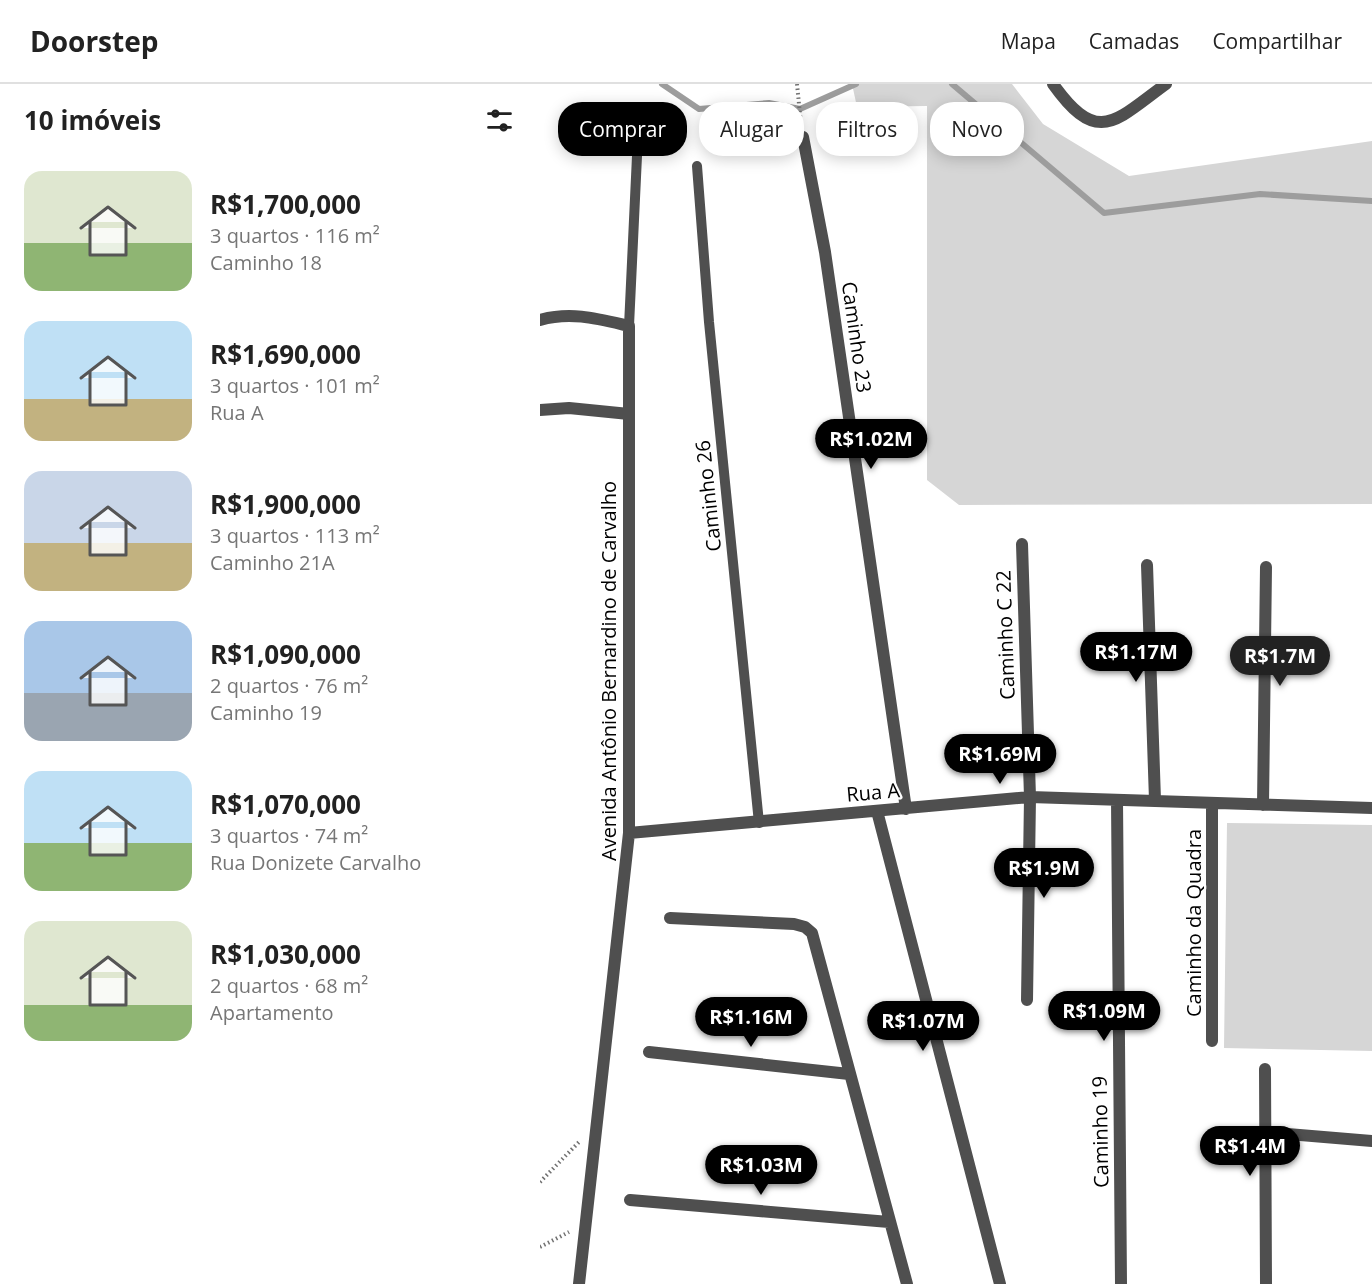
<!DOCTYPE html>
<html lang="pt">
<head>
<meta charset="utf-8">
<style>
	:root { --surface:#fff; --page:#f6f6f6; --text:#222; --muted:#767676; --line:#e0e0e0; --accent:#000 }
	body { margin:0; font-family:"Open Sans",sans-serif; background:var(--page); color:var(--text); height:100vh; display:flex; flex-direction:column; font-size:22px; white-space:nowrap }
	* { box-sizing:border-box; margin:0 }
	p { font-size:20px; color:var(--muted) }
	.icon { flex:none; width:33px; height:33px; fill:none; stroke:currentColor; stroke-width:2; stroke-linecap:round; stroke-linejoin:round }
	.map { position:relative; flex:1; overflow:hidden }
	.side { display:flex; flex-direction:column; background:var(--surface); width:540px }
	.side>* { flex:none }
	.banner { position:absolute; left:18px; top:18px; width:570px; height:54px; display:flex; gap:12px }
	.price { position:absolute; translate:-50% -51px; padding:0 14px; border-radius:21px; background:var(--accent); color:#fff; font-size:20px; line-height:39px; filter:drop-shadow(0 2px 3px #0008) }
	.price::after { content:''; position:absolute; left:50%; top:36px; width:18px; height:14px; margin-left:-9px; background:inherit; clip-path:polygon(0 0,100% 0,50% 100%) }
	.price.on { background:#222; color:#fff }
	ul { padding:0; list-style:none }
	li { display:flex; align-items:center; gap:18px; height:150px; padding:0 24px }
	li span { display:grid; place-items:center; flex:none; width:168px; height:120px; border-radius:18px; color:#555 }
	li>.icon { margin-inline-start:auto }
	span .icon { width:72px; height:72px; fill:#fffc; stroke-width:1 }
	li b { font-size:26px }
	h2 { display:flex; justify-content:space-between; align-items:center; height:72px; padding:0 24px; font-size:26px }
	.tag { padding:0 21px; border-radius:24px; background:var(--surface); box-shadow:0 3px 15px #0003; font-size:21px; line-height:54px }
	.tag.on { background:var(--accent); color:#fff }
	header { display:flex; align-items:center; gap:36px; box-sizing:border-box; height:84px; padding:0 30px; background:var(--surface); border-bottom:2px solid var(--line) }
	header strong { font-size:28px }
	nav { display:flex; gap:33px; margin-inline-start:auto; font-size:21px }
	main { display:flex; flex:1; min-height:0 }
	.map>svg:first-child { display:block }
	.green { fill:#d6d6d6 }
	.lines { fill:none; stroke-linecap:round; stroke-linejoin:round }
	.stream { stroke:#9d9d9d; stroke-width:6 }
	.path { stroke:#717171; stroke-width:4; stroke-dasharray:1.5 3; stroke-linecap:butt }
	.lane { stroke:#4f4f4f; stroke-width:10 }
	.street { stroke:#4f4f4f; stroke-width:12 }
	.labels { text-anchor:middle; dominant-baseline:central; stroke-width:4.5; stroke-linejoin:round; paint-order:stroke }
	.street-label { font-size:20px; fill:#000; stroke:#fff }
</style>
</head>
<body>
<header>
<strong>Doorstep</strong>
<nav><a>Mapa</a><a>Camadas</a><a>Compartilhar</a></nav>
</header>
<main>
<section class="side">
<h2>10 imóveis<svg class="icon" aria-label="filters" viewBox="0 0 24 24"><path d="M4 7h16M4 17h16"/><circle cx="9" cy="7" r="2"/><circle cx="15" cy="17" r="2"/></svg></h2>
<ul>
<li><span style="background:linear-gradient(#dfe7d0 60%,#8fb573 0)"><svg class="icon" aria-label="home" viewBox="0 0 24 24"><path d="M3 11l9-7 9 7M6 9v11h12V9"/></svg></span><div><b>R$1,700,000</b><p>3 quartos · 116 m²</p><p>Caminho 18</p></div></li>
<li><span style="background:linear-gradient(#bfe0f5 65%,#c2b280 0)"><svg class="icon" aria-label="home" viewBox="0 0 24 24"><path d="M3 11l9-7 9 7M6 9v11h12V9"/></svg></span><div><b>R$1,690,000</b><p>3 quartos · 101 m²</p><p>Rua A</p></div></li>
<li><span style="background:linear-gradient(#c9d6e8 60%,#c2b280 0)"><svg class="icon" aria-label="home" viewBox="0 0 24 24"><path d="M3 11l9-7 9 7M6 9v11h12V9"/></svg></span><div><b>R$1,900,000</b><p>3 quartos · 113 m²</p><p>Caminho 21A</p></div></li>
<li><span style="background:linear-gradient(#a9c7e8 60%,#9aa5b1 0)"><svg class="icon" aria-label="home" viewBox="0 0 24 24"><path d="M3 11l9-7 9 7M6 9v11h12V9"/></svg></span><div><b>R$1,090,000</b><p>2 quartos · 76 m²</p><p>Caminho 19</p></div></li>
<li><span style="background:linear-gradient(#bfe0f5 60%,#8fb573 0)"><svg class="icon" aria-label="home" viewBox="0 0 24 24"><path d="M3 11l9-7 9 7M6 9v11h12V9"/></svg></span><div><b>R$1,070,000</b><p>3 quartos · 74 m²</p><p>Rua Donizete Carvalho</p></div></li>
<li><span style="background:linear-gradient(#dfe7d0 70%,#8fb573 0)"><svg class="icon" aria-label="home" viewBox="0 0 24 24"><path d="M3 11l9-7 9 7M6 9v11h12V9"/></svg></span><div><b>R$1,030,000</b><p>2 quartos · 68 m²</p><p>Apartamento</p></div></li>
</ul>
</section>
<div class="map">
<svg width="832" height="1200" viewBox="0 0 832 1200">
	<rect width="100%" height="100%" fill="#fff"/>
	<!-- green -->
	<path class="green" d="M 312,0 L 472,0 L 503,40 L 589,92 L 832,57 L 832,420 L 419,421 L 387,396 L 387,22 L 317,23 Z
		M 687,739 L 832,741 L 832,967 L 684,964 Z"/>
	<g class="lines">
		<!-- stream -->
		<path class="stream" d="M 122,0 L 159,25 L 229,19 L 260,25 L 316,0
			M 412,0 L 564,129 L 720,110 L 832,117"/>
		<!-- path -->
		<path class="path" d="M 257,0 L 261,40
			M 0,1098 L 39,1058
			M 0,1163 L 29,1148"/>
		<!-- lane -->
		<path class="lane" d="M 157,82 L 169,238 L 219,739
			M 89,242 L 97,72"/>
		<!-- street -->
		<path class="street" d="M 513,0 C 558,63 575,37 626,0
			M 263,53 L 285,168 L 366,725
			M 0,236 C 31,227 59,235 89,242 L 89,749 L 39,1200
			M 0,326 L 29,324 L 89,330
			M 482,460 L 490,713 L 487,916
			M 607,481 L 615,716
			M 577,716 L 581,1200
			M 723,721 L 726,483
			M 337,727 L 460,1200
			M 89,749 L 490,713 L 832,724
			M 130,834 L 254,840 L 265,843 L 272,849 L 367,1200
			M 672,957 L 672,721
			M 109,968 L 309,990
			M 725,985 L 726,1200
			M 725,1048 L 832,1057
			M 90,1116 L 349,1138"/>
	</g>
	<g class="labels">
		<!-- street labels -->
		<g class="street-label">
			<text transform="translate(317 253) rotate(82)">Caminho 23</text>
			<text transform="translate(168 412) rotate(-96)">Caminho 26</text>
			<text transform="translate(465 551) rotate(-92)">Caminho C 22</text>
			<text transform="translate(68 587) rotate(-90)">Avenida Antônio Bernardino de Carvalho</text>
			<text transform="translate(333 708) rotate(-5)">Rua A</text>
			<text transform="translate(653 839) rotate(-90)">Caminho da Quadra</text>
			<text transform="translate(560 1048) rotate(-91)">Caminho 19</text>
		</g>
	</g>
</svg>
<b class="price" style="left:331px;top:386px">R$1.02M</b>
<b class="price" style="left:596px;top:599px">R$1.17M</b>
<b class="price on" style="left:740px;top:603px">R$1.7M</b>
<b class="price" style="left:460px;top:701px">R$1.69M</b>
<b class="price" style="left:504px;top:815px">R$1.9M</b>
<b class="price" style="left:564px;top:958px">R$1.09M</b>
<b class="price" style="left:211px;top:964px">R$1.16M</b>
<b class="price" style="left:383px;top:968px">R$1.07M</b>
<b class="price" style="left:710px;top:1093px">R$1.4M</b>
<b class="price" style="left:221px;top:1112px">R$1.03M</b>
<div class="banner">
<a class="tag on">Comprar</a>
<a class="tag">Alugar</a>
<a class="tag">Filtros</a>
<a class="tag">Novo</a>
</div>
</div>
</main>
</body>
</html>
